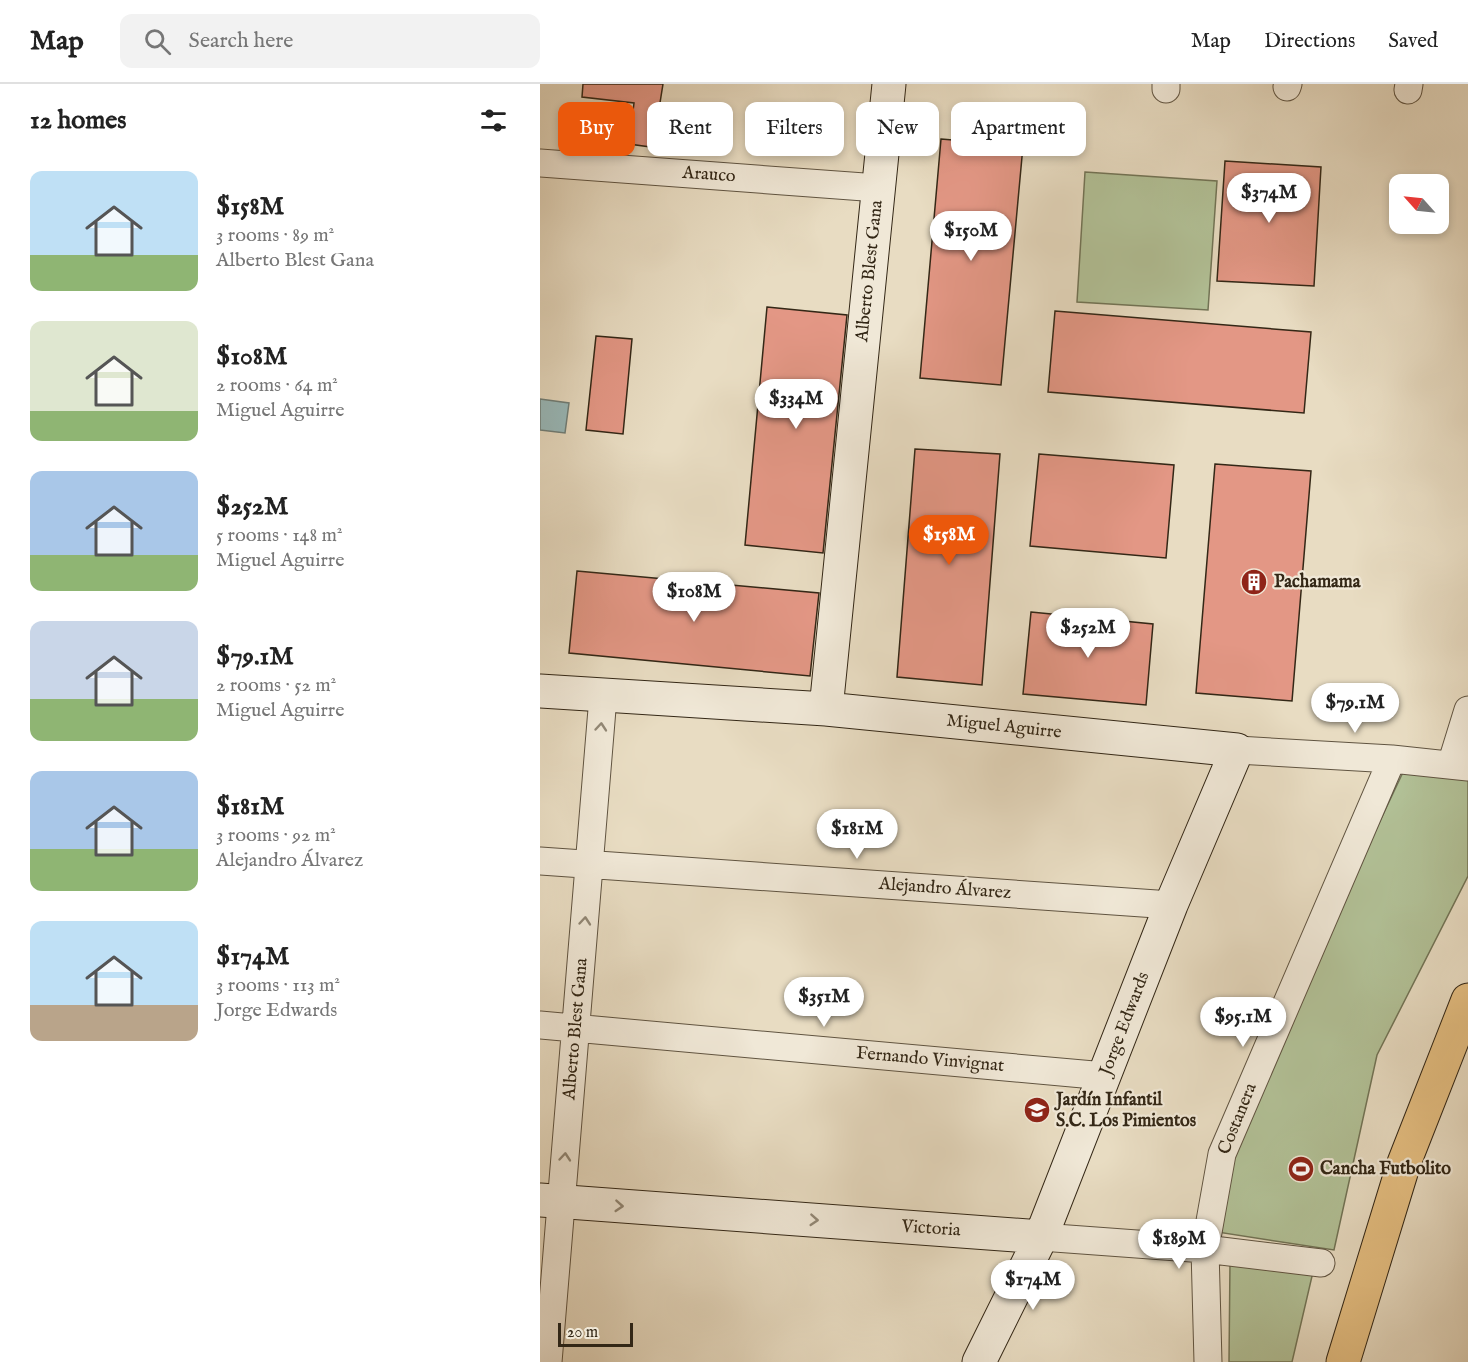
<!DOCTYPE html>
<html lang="en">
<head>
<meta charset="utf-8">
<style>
	:root { --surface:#fff; --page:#f2f2f2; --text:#222; --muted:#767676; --line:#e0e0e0; --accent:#ea580c }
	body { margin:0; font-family:"IM FELL English",serif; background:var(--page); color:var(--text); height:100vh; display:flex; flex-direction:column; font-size:22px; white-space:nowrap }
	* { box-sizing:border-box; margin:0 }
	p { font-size:20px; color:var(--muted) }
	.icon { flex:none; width:33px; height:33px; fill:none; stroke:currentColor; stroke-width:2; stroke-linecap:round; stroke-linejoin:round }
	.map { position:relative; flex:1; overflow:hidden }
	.panel { display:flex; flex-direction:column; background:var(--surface); width:540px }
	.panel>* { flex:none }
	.guide { position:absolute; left:18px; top:18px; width:570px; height:54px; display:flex; gap:12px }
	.needle { width:39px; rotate:297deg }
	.tools { position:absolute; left:849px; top:90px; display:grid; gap:12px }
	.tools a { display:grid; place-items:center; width:60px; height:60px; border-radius:12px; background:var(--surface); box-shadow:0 3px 9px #0003; font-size:30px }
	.scale { position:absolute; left:18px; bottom:15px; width:75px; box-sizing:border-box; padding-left:6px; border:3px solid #332716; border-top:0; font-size:16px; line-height:21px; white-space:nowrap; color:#332716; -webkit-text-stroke:4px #f0e8d7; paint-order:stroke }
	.price { position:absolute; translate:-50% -51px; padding:0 14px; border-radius:21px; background:#fff; color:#222; font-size:20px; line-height:39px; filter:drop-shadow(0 2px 3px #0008) }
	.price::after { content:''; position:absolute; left:50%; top:36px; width:18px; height:14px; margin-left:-9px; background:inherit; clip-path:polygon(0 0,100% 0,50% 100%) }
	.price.on { background:var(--accent); color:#fff }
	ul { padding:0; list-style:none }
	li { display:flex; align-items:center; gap:18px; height:150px; padding:0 30px }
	li span { display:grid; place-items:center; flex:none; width:168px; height:120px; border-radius:12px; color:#555 }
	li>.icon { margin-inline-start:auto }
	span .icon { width:72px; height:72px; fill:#fffc; stroke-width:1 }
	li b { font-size:26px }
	h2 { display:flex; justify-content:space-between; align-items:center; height:72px; padding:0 30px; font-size:26px }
	.tag { padding:0 21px; border-radius:12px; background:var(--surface); box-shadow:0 3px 9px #0003; font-size:21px; line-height:54px }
	.tag.on { background:var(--accent); color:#fff }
	header { display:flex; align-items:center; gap:36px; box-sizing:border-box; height:84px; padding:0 30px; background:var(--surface); border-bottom:2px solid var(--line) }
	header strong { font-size:28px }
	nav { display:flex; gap:33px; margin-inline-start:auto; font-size:21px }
	.search { width:420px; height:54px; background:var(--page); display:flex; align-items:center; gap:15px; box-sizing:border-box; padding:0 21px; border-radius:12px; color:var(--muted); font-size:22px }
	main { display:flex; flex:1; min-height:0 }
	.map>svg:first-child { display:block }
	.green { fill:#b2c197; stroke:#727456; stroke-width:1.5 }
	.water { fill:#99babb; stroke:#707f79; stroke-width:1.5 }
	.building { fill:#e39785; stroke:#332716; stroke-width:1.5 }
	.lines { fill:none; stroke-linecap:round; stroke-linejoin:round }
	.street-casing { stroke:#605441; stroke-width:29 }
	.secondary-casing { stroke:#332716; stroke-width:35 }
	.highway-casing { stroke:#332716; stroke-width:35 }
	.street { stroke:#f0e8d7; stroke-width:27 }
	.secondary { stroke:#f0e8d7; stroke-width:33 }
	.highway { stroke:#e4be81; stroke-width:33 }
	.oneway { stroke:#928876 }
	.labels { text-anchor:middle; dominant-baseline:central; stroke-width:4.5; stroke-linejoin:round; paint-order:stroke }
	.street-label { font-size:18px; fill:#332716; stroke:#f0e8d7 }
	.poi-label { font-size:18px; font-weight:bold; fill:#332716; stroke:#f0e8d7; text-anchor:start }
</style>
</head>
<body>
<header>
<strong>Map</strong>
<div class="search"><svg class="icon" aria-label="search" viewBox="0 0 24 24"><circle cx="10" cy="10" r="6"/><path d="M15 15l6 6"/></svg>Search here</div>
<nav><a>Map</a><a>Directions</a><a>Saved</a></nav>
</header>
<main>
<section class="panel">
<h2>12 homes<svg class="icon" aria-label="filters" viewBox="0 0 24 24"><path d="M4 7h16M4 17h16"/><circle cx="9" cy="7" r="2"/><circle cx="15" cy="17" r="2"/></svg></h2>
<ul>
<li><span style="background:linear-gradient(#bfe0f5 70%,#8fb573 0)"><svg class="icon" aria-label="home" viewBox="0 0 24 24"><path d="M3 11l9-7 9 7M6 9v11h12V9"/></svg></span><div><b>$158M</b><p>3 rooms · 89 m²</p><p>Alberto Blest Gana</p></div></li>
<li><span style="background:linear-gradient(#dfe7d0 75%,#8fb573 0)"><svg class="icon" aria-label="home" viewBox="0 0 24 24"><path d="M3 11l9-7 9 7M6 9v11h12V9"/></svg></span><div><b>$108M</b><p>2 rooms · 64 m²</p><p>Miguel Aguirre</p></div></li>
<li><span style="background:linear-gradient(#a9c7e8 70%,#8fb573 0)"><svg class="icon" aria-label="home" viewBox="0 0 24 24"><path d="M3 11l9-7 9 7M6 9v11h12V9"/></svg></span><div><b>$252M</b><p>5 rooms · 148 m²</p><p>Miguel Aguirre</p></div></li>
<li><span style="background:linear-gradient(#c9d6e8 65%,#8fb573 0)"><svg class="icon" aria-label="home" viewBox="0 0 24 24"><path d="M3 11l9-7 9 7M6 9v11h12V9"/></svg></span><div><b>$79.1M</b><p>2 rooms · 52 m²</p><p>Miguel Aguirre</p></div></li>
<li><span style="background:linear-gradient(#a9c7e8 65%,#8fb573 0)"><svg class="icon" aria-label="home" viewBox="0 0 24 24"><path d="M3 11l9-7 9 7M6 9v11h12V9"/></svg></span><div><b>$181M</b><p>3 rooms · 92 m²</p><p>Alejandro Álvarez</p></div></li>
<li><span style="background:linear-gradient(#bfe0f5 70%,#b9a48a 0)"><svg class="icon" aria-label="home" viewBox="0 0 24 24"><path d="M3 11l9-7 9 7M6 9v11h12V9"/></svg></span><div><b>$174M</b><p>3 rooms · 113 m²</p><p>Jorge Edwards</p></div></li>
</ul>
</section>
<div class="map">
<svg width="928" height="1278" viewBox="0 0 928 1278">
	<rect width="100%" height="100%" fill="#e8dcc2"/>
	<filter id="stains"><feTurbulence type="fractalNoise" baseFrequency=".00333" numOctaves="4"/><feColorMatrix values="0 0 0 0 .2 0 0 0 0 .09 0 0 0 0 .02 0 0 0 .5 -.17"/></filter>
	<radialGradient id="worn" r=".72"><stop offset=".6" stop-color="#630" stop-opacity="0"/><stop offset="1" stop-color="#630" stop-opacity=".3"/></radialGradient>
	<!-- green -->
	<path class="green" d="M 545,88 L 677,97 L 668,226 L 537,218 Z
		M 865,684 L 928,692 L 928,792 L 837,971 L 794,1166 L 677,1148 L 693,1074 L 773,879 Z
		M 690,1178 L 773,1188 L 752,1278 L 689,1278 Z"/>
	<!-- water -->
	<path class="water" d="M 0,315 L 29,319 L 25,349 L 0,346 Z"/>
	<!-- building -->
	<path class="building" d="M 43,0 L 123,0 L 119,25 L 137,27 L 132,66 L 89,60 L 94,19 L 42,13 Z
		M 401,55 L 483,62 L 461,301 L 380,294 Z
		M 685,77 L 781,83 L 774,202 L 677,197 Z
		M 227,223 L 307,231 L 283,469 L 205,461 Z
		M 515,227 L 771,248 L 764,329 L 508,308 Z
		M 56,252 L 92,255 L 83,350 L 46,346 Z
		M 375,365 L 460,370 L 442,601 L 357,593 Z
		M 499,370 L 634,381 L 626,474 L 490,462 Z
		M 675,380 L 771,387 L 752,617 L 656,609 Z
		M 37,487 L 279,509 L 270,592 L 29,569 Z
		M 491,528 L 613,540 L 606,621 L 483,610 Z"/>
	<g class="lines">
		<defs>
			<path id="street" d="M 747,3 L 748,0
				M 626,5 L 626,0
				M 868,6 L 869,0
				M 0,79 L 338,104
				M 697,666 L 852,675 L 928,683
				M 911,681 L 928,626
				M 0,777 L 631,821
				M 0,941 L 565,992
				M 501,1153 L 665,1165 L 781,1179
				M 8,1278 L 63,613
				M 668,1278 L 665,1165 L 682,1070 L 852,675"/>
			<path id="secondary" d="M 0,607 L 286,625 L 697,666 L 631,821 L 501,1153 L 439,1278
				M 286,625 L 349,0
				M 0,1116 L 501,1153"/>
			<path id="highway" d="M 803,1278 L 864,1079 L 928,916"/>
		</defs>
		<!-- street casing -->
		<use href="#street" class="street-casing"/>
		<!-- secondary casing -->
		<use href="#secondary" class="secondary-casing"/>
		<!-- highway casing -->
		<use href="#highway" class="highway-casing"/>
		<!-- street -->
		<use href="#street" class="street"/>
		<!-- secondary -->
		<use href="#secondary" class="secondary"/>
		<!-- highway -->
		<use href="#highway" class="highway"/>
	</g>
	<!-- one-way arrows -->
	<defs><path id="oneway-chevron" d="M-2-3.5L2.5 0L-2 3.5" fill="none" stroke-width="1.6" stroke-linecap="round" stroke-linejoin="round" transform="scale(1.5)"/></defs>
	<g class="oneway">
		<use href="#oneway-chevron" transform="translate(61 643) rotate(-85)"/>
		<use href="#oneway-chevron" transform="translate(45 837) rotate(-85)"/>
		<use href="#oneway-chevron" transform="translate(25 1073) rotate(-85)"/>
		<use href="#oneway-chevron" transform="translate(79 1122) rotate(4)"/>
		<use href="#oneway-chevron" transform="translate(274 1136) rotate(4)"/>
	</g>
	<!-- icons -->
	<defs>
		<symbol id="building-disc" viewBox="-11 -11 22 22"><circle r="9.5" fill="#8f2418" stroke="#f0e8d7"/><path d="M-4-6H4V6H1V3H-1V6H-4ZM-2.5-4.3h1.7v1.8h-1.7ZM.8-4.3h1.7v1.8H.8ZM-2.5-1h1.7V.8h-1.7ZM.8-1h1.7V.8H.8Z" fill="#fff"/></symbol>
		<symbol id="school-disc" viewBox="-11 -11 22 22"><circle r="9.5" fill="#8f2418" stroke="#f0e8d7"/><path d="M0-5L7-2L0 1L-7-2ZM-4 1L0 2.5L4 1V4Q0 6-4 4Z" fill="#fff"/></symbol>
		<symbol id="stadium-disc" viewBox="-11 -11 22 22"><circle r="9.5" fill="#8f2418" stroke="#f0e8d7"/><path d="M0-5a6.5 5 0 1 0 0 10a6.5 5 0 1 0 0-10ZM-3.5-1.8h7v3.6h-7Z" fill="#fff"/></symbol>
	</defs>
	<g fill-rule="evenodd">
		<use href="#building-disc" x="699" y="483" width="30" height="30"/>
		<use href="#school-disc" x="482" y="1011" width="30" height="30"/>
		<use href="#stadium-disc" x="746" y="1070" width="30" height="30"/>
	</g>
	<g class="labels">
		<!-- street labels -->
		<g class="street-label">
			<text transform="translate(169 91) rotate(4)">Arauco</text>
			<text transform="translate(330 187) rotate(-84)">Alberto Blest Gana</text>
			<text transform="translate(464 643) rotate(6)">Miguel Aguirre</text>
			<text transform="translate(405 805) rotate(4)">Alejandro Álvarez</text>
			<text transform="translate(585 940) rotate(-69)">Jorge Edwards</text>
			<text transform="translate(36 945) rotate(-85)">Alberto Blest Gana</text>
			<text transform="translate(390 976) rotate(5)">Fernando Vinvignat</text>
			<text transform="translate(698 1035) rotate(-68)">Costanera</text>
			<text transform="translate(391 1145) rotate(4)">Victoria</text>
		</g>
		<!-- poi labels -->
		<g class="poi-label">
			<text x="734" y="498">Pachamama</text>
			<text x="516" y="1016">Jardín Infantil<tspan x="516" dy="21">S.C. Los Pimientos</tspan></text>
			<text x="780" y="1085">Cancha Futbolito</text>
		</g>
	</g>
	<rect width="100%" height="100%" filter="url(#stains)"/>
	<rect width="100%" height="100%" fill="url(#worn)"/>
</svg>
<div class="tools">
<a><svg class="needle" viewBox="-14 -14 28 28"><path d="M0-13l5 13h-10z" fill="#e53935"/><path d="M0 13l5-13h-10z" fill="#767676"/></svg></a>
</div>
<div class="scale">20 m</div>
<b class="price" style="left:729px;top:140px">$374M</b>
<b class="price" style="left:431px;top:178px">$150M</b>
<b class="price" style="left:256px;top:346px">$334M</b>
<b class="price on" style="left:409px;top:482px">$158M</b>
<b class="price" style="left:154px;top:539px">$108M</b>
<b class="price" style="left:548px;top:575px">$252M</b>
<b class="price" style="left:815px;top:650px">$79.1M</b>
<b class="price" style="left:317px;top:776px">$181M</b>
<b class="price" style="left:284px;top:944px">$351M</b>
<b class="price" style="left:703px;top:964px">$95.1M</b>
<b class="price" style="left:639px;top:1186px">$189M</b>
<b class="price" style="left:493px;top:1227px">$174M</b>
<div class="guide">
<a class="tag on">Buy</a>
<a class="tag">Rent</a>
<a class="tag">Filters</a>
<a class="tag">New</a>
<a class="tag">Apartment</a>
</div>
</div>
</main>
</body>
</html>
